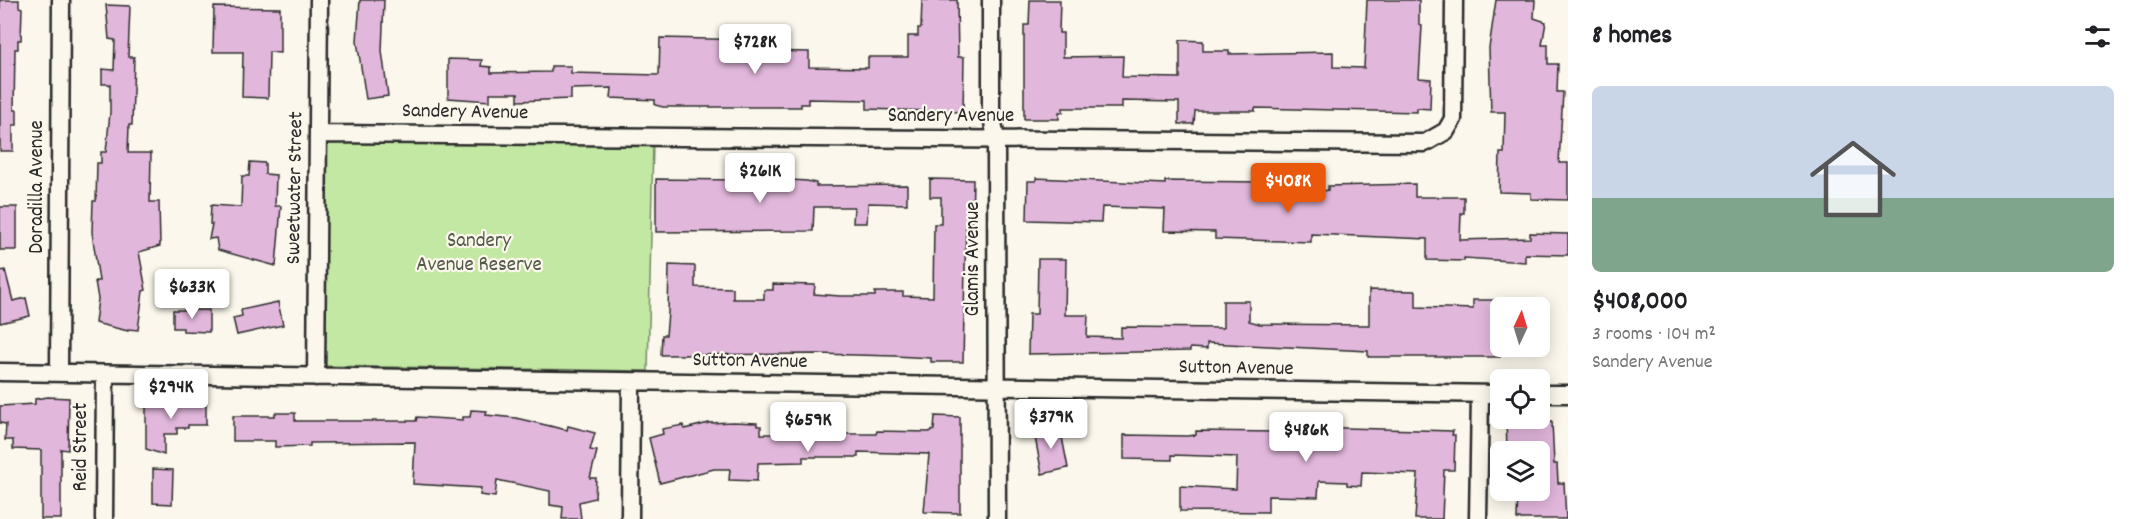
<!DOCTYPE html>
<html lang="en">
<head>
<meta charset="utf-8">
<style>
	:root { --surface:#fff; --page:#f2f2f2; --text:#202124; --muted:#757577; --line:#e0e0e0; --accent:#ea580c }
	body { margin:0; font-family:Dekko,sans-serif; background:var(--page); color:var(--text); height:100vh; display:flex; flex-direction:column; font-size:22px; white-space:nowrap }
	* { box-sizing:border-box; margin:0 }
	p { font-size:20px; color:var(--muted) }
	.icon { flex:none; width:33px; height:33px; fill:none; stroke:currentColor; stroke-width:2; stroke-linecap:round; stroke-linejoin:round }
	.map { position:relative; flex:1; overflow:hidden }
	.panel { display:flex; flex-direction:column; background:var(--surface); width:570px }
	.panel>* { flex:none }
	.needle { width:39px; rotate:4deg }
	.buttons { position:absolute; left:1490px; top:297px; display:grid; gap:12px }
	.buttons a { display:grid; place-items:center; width:60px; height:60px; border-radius:9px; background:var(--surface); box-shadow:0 3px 15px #0003; font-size:30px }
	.price { position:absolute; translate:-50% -51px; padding:0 14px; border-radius:6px; background:#fff; color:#222; font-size:20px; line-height:39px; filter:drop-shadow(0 2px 3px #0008) }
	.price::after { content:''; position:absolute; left:50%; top:36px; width:18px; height:14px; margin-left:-9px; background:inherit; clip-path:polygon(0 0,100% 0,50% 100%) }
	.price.active { background:var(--accent); color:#fff }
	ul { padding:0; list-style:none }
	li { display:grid; align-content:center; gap:12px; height:318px; padding:0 24px }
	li+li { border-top:2px solid var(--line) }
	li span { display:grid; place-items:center; height:186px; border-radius:9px; color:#555 }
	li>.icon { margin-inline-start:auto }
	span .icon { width:108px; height:108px; fill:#fffc; stroke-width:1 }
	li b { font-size:26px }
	h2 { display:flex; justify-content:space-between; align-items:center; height:72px; padding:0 24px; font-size:26px }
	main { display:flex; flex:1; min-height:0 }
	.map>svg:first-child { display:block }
	.green { fill:#c2e8a3; stroke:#768a67; stroke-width:1.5 }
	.building { fill:#e2b7dc; stroke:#2b2b2b; stroke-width:1.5 }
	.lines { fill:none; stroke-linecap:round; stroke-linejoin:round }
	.street-casing { stroke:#2b2b2b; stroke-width:21 }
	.street { stroke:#fbf7ec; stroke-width:16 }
	.labels { text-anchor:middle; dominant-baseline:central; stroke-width:4.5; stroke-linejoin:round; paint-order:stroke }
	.street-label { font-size:21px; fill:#2b2b2b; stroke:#fbf7ec }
	.park-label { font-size:21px; fill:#515a49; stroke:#fbf7ec }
</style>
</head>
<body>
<main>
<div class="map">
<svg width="1568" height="519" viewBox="0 0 1568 519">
	<rect width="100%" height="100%" fill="#fbf7ec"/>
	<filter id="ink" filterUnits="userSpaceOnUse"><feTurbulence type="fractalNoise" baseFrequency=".0167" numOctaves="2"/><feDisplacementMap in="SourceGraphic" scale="12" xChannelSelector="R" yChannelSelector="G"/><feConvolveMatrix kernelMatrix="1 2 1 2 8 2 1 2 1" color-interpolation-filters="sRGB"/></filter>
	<g filter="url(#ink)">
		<!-- green -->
		<path class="green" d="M 323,139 L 653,142 L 648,371 L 321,366 Z"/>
		<!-- building -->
		<path class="building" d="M 0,0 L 19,0 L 19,7 L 22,8 L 21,40 L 18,40 L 18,49 L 15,49 L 14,110 L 17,110 L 17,125 L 13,125 L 13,151 L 0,151 Z
			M 360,0 L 384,0 L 382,51 L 388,96 L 366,99 L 357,41 Z
			M 922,0 L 957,0 L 958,57 L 964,57 L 963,112 L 867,109 L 867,100 L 808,99 L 808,104 L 801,104 L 801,107 L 663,107 L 655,105 L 655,100 L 611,98 L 612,88 L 571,89 L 571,99 L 518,101 L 518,93 L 490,93 L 490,101 L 448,98 L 448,59 L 482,60 L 481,66 L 491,67 L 491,73 L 551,72 L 551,66 L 571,66 L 571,73 L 659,75 L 660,38 L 759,40 L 759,51 L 809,52 L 809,67 L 868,68 L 868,57 L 908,57 L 908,36 L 918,36 L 918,28 L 921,28 Z
			M 1030,0 L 1060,0 L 1059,33 L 1063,33 L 1063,57 L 1123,56 L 1122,77 L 1180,78 L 1180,40 L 1203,41 L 1203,51 L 1229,51 L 1229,54 L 1333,52 L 1333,67 L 1364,68 L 1367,0 L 1419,0 L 1419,25 L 1422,26 L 1419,78 L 1431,79 L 1430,109 L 1417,108 L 1417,112 L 1255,108 L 1255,111 L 1195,111 L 1194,124 L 1179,124 L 1179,102 L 1122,101 L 1122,108 L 1063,108 L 1063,112 L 1059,112 L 1059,119 L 1024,119 L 1024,25 L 1029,25 Z
			M 1496,0 L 1535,0 L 1534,18 L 1546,22 L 1542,45 L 1548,45 L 1548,64 L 1558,64 L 1557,92 L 1563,92 L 1559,163 L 1568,163 L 1568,200 L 1531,199 L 1531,193 L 1499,192 L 1500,153 L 1504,153 L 1505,112 L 1491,112 L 1489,48 Z
			M 106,5 L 130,6 L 128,57 L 134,57 L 132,125 L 129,125 L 128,153 L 151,153 L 150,202 L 159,202 L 160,246 L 139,252 L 146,290 L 143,291 L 138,330 L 128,329 L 128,331 L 95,323 L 98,299 L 95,281 L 99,281 L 92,232 L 93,201 L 96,201 L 97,163 L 101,163 L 101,152 L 106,152 L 110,113 L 110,84 L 102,84 L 102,69 L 114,70 L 115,40 L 109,39 Z
			M 214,7 L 280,8 L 280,53 L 269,52 L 268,98 L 242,97 L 243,52 L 213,52 Z
			M 250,162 L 265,163 L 265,174 L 276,175 L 275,206 L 281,206 L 276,266 L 218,250 L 216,238 L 209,239 L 212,224 L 210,224 L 211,205 L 241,207 L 242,176 L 249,176 Z
			M 737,177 L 807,181 L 816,183 L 816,186 L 907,185 L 907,204 L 868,203 L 867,223 L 853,223 L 854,207 L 814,207 L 813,231 L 656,232 L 656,179 L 737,180 Z
			M 1036,178 L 1165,184 L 1165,181 L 1264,182 L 1264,189 L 1322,191 L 1328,190 L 1328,186 L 1415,184 L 1415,197 L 1464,197 L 1464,213 L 1461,213 L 1460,240 L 1530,238 L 1530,233 L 1568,234 L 1568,255 L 1525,254 L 1525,262 L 1464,258 L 1464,261 L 1427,260 L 1427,239 L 1311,234 L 1311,242 L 1215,239 L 1215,232 L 1164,231 L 1165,209 L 1102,207 L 1101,222 L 1027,220 L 1028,181 L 1036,181 Z
			M 930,179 L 973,180 L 972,221 L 966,220 L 963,362 L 931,362 L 931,358 L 895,356 L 817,354 L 661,355 L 662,335 L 666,335 L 668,313 L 669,265 L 695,266 L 695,287 L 733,288 L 733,299 L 764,299 L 764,290 L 773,290 L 773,284 L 815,285 L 814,294 L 840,296 L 875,296 L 875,292 L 903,292 L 903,296 L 933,297 L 934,224 L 941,224 L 941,197 L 930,197 Z
			M 0,207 L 17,207 L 17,250 L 0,250 Z
			M 1038,259 L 1066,259 L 1065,315 L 1088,315 L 1087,337 L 1121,338 L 1121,327 L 1223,328 L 1223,301 L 1249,301 L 1249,321 L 1260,324 L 1369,325 L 1369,290 L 1416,291 L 1416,307 L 1473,309 L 1473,300 L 1500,300 L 1500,357 L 1368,357 L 1368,351 L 1207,343 L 1207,349 L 1190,348 L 1190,351 L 1028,354 L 1029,314 L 1037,314 Z
			M 5,270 L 13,301 L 26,298 L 30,316 L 0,323 L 0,271 Z
			M 278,302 L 283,325 L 237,335 L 233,318 L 242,316 L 241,310 Z
			M 173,310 L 209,310 L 209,332 L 183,331 L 183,328 L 173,328 Z
			M 48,397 L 69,398 L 68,450 L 61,449 L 61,519 L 41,519 L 41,450 L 13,449 L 13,440 L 5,440 L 6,424 L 0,423 L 0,406 L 35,404 L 35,399 Z
			M 146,401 L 206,402 L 206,425 L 188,425 L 188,428 L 177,428 L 177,434 L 164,434 L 164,455 L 146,449 Z
			M 471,410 L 487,411 L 486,415 L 516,418 L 567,430 L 568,426 L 595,433 L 590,450 L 597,451 L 590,478 L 596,478 L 595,498 L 579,502 L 581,519 L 562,519 L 563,507 L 550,505 L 550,491 L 497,480 L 495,497 L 480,495 L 481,488 L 413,484 L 415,442 L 310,443 L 310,446 L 275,447 L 275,441 L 233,441 L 233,416 L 275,416 L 275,413 L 295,413 L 295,421 L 416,421 L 417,417 L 463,420 L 463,417 L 470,417 Z
			M 935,416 L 960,417 L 960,513 L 924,512 L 929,454 L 858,452 L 858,457 L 803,457 L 803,462 L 758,463 L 757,481 L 729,480 L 730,469 L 714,469 L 660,483 L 649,438 L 663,434 L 662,429 L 683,425 L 684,429 L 709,423 L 733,422 L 757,423 L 757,426 L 761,426 L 761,434 L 876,434 L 877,431 L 929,432 L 934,430 Z
			M 1532,419 L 1532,423 L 1552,422 L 1554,464 L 1557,464 L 1558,483 L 1564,483 L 1566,519 L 1517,519 L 1518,490 L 1539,490 L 1539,452 L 1507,450 L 1506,420 Z
			M 1275,426 L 1453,431 L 1452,435 L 1455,435 L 1454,470 L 1444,470 L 1442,519 L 1415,519 L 1418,474 L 1362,472 L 1361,486 L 1347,485 L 1347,482 L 1319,481 L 1318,497 L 1268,496 L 1268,512 L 1180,511 L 1180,486 L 1236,489 L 1237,457 L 1172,455 L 1172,460 L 1124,459 L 1124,435 L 1187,436 L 1196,435 L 1196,431 L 1275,432 Z
			M 1060,427 L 1068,468 L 1042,474 L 1034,432 Z
			M 153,469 L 173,470 L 172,504 L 153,503 Z"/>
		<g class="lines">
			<defs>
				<path id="street" d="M 991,0 L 991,110 L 996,140 L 997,519
					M 319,134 L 1425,143 L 1446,131 L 1453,119 L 1454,0
					M 0,372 L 1500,394
					M 59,373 L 61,0
					M 316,377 L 319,0
					M 1539,394 L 1568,394
					M 104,519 L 105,374
					M 630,519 L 631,383
					M 1478,519 L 1480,395"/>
			</defs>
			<!-- street casing -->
			<use href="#street" class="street-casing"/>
			<!-- street -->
			<use href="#street" class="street"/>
		</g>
	</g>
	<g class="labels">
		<!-- street labels -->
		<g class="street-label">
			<text transform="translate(465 113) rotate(1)">Sandery Avenue</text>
			<text x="951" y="117">Sandery Avenue</text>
			<text transform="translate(38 187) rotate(-90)">Doradilla Avenue</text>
			<text transform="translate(296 188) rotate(-89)">Sweetwater Street</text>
			<text transform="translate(974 259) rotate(-90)">Glamis Avenue</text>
			<text transform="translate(750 362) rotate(1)">Sutton Avenue</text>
			<text transform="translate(1236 369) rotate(1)">Sutton Avenue</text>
			<text transform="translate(82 447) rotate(-90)">Reid Street</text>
		</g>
		<!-- park labels -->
		<g class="park-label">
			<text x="479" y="242">Sandery<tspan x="479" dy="24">Avenue Reserve</tspan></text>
		</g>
	</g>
</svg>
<div class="buttons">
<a><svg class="needle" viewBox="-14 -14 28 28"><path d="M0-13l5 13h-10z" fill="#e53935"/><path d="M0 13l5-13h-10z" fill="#757577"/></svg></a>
<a><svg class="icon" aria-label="locate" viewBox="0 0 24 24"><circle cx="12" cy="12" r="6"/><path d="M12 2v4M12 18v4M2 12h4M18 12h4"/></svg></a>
<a><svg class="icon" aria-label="layers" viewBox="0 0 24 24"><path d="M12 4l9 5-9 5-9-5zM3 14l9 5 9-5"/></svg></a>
</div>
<b class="price" style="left:755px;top:75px">$728K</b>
<b class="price" style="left:760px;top:204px">$261K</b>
<b class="price active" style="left:1288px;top:214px">$408K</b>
<b class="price" style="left:192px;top:320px">$633K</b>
<b class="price" style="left:171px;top:420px">$294K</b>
<b class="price" style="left:1051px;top:450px">$379K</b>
<b class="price" style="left:808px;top:453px">$659K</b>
<b class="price" style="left:1306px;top:463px">$486K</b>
</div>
<section class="panel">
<h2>8 homes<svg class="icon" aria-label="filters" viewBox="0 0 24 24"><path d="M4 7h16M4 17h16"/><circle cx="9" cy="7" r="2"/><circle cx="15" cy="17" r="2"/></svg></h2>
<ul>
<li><span style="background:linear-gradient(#c9d6e8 60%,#7fa58c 0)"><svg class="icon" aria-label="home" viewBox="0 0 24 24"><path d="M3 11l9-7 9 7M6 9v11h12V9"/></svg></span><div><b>$408,000</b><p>3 rooms · 104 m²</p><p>Sandery Avenue</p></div></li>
</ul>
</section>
</main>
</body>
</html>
